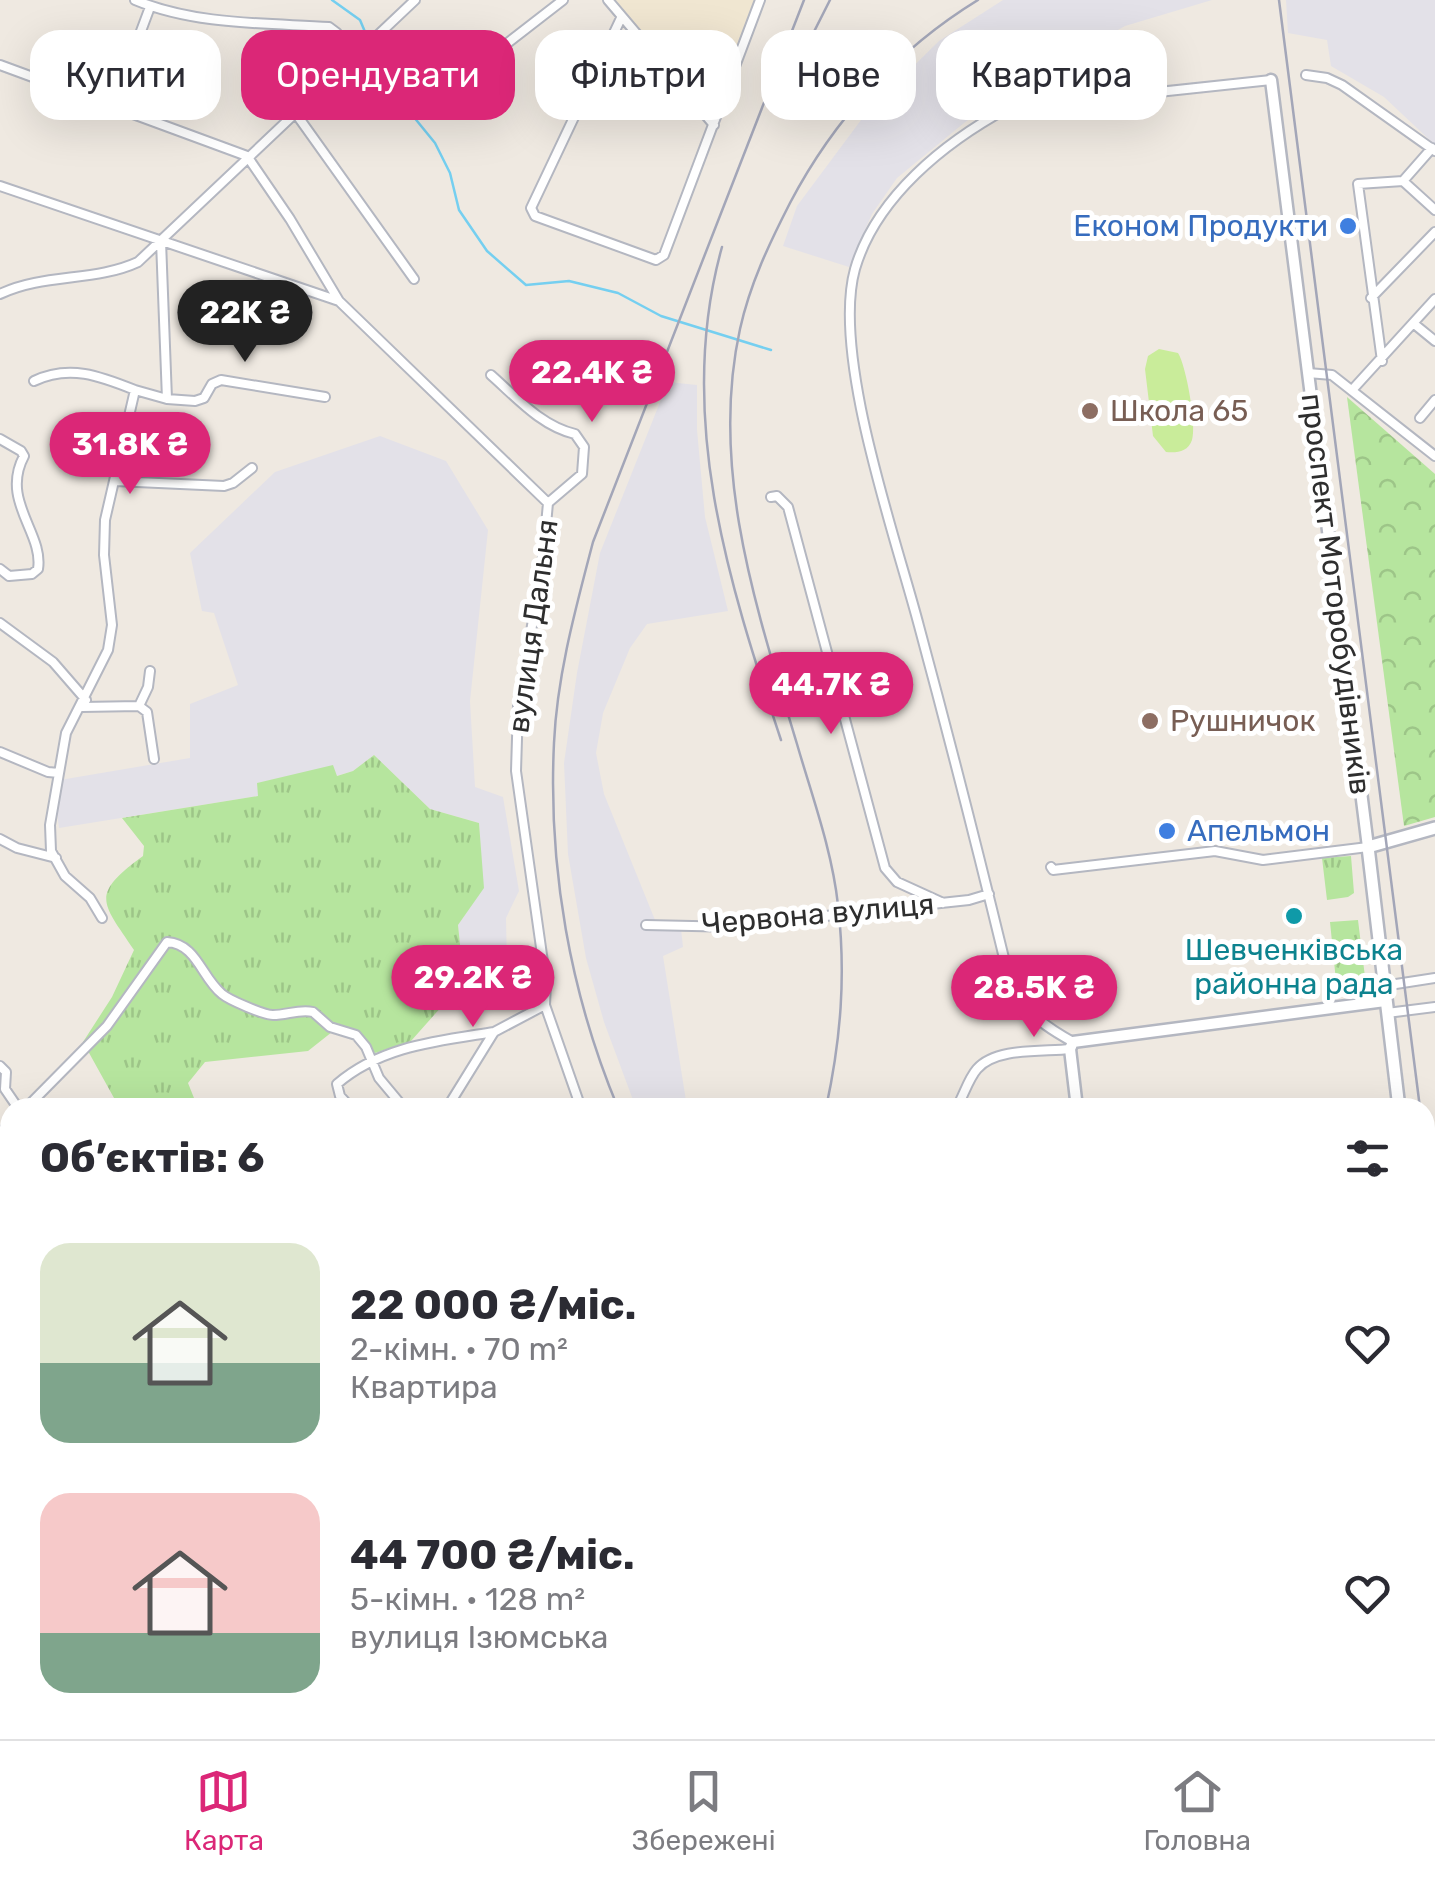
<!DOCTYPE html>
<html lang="uk">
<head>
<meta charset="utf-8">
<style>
	:root { --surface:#fff; --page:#f2f2f3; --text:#2b2b33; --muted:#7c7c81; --line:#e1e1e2; --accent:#db2777 }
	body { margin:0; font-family:Rubik,sans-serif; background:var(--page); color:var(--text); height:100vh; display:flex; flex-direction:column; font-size:38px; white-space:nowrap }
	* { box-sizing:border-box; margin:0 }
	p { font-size:32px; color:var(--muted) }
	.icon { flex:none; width:55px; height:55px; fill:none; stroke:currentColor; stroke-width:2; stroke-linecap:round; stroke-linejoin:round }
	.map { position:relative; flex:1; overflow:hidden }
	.details { position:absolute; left:0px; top:1098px; width:1435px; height:642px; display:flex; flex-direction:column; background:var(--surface); border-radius:30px 30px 0 0; box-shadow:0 10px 40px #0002 }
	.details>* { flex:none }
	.hud { position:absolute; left:30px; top:30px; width:1375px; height:90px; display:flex; gap:20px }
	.price { position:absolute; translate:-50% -85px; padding:0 22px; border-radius:35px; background:var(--accent); color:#fff; font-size:32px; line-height:65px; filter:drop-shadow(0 2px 5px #0008) }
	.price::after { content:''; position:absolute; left:50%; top:60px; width:30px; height:22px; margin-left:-15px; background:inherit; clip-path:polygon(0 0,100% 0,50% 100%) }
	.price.on { background:#222; color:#fff }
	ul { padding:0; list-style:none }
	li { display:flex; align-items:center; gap:30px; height:250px; padding:0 40px }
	li span { display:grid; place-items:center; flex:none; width:280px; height:200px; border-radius:30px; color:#555 }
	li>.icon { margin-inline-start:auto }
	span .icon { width:120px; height:120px; fill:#fffc; stroke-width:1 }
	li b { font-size:42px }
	h2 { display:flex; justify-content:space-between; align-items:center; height:120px; padding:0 40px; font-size:42px }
	.tag { padding:0 35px; border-radius:30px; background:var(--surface); box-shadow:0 10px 40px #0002; font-size:35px; line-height:90px }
	.tag.on { background:var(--accent); color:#fff }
	.dock { display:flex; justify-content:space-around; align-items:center; height:140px; border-top:2px solid var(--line); background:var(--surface); font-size:28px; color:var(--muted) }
	.dock a { display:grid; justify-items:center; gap:5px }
	.dock .on { color:var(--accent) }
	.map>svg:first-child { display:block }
	.industrial { fill:#e3e1e8 }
	.education { fill:#f0e6d1 }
	.grass { fill:url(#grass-tufts) }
	.forest { fill:url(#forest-firs) }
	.park { fill:url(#park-crowns) }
	.pitch { fill:#c9ec9a }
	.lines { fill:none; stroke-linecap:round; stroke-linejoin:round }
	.stream { stroke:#75cff0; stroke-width:2.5 }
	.minor-casing { stroke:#b4b7c1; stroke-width:12 }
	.tertiary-casing { stroke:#b4b7c1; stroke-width:15 }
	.secondary-casing { stroke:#b4b7c1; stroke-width:16 }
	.minor { stroke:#fff; stroke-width:8 }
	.tertiary { stroke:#fff; stroke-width:10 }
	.secondary { stroke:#fff; stroke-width:11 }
	.tram { stroke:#a3a6b8; stroke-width:2.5 }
	.rail { stroke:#a3a6b8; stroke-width:2.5 }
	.minor-bridge-casing { stroke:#b4b7c1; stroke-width:12; stroke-linecap:butt }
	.minor-bridge { stroke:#fff; stroke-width:8 }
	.shop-dot { fill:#3f7fe0; stroke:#fff; stroke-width:4 }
	.education-dot { fill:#8d6e63; stroke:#fff; stroke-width:4 }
	.culture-dot { fill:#0f9aa8; stroke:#fff; stroke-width:4 }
	.labels { text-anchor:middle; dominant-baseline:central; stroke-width:10; stroke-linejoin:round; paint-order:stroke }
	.shop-label { font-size:30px; fill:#366cbe; stroke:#fff; text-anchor:end }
	.education-label { font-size:30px; fill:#785e54; stroke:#fff; text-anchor:start }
	.street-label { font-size:30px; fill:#2e2e2e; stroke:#fff }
	.culture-label { font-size:30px; fill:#0d838f; stroke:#fff }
</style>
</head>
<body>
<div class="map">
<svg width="1435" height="1739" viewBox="0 0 1435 1739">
	<defs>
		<pattern id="grass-tufts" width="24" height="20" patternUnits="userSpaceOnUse" patternTransform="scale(2.5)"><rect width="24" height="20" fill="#b6e59e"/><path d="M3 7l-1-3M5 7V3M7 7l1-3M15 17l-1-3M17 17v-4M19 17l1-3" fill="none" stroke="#9dc588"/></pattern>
		<pattern id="forest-firs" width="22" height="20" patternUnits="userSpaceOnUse" patternTransform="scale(2.5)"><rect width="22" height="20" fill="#b6e59e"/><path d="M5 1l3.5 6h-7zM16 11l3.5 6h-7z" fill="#9dc588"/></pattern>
		<pattern id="park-crowns" width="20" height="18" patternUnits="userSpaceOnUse" patternTransform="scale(2.5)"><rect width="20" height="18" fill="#b6e59e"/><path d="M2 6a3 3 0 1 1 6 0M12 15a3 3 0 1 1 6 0" fill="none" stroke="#9dc588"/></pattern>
	</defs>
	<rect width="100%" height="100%" fill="#efe9e1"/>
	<!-- industrial -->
	<path class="industrial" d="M 1003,0 L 1212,0 L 1125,26 L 1011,89 L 964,123 L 897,178 L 872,214 L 849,267 L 783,246 L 797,206 L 867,112 L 939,41 Z
		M 1286,0 L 1435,0 L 1435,145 L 1384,97 L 1331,66 L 1327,40 L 1288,33 Z
		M 668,382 L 697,385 L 697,430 L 705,517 L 728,611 L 647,624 L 630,648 L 603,713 L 596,753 L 604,794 L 655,920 L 663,928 L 681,929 L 683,947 L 663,956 L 687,1107 L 636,1108 L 604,1022 L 586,958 L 568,854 L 564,763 L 577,673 L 600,553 Z
		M 380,436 L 446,461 L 488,530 L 470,701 L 475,787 L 503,797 L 519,891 L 506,918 L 507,968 L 496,993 L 464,983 L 458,925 L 483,888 L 479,823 L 430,809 L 374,755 L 353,771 L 336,776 L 333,766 L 258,783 L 258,796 L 59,828 L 56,804 L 60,780 L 190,758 L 190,704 L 238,685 L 214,613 L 202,611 L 190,553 L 275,472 Z
		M 208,1730 L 379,1730 L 378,1739 L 186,1739 Z"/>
	<!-- education -->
	<path class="education" d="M 614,0 L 756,0 L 718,103 L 703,104 Z"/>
	<!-- grass -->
	<path class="grass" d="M 374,755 L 430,809 L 479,823 L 484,888 L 458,925 L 464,983 L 469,985 L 451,996 L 411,1041 L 375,1053 L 355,1030 L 336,1023 L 332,1032 L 308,1051 L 205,1062 L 188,1083 L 198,1108 L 119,1107 L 83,1042 L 112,997 L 134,950 C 101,901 90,895 143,856 L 144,846 L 122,818 L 258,796 L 257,783 L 333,765 L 337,776 L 353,771 Z
		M 1351,856 L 1354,893 L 1348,897 L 1327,900 L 1322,858 Z
		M 1358,920 L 1365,977 L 1336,981 L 1330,922 Z
		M 0,1357 L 10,1364 L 10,1475 L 7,1476 L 0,1470 Z"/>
	<!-- forest -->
	<path class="forest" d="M 461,1730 L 619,1730 L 615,1739 L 458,1739 Z"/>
	<!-- park -->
	<path class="park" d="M 1347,397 L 1435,474 L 1435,817 L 1404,826 Z"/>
	<!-- pitch -->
	<path class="pitch" d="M 1159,349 L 1178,353 C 1186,365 1197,426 1192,440 C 1188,452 1177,453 1166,452 L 1153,436 L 1145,369 L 1148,356 Z"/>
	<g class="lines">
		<!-- stream -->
		<path class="stream" d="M 332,0 L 360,20 L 368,39
			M 371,46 L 382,78 L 435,143 L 450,173 L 459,210 L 487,251 L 526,285 L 569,281 L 618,293 L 661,316 L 771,350"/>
		<defs>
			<path id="minor" d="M 135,0 C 195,25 265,23 329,27 L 337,33
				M 608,0 L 714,125
				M 621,18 L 531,208 L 535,216 L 656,260 L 664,255 L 760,0
				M 0,65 L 247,156 L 290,219 L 339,301 L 548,503 L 542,568 L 518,706 L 516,771 L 546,983 L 545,1005 L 581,1108
				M 1306,75 L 1327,78 L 1342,85 L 1435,151
				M 430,103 L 563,0
				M 113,106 L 150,7
				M 294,111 L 414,279
				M 1403,181 L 1435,210
				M 0,186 L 339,301
				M 0,294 C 44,273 95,282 138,262 L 415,0
				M 1371,298 L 1435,232
				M 1413,323 L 1435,341
				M 1382,361 L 1358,184 L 1403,181 L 1432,148
				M 1308,373 L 1332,375 L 1435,456
				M 491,375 C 517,398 541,426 575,434 L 584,447 L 582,474 L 548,503
				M 34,381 C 69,364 100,376 135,390
				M 1353,389 L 1435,299
				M 167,399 L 195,401 L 204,398 L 212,384 L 221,380 L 325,397
				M 1420,418 L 1435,400
				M 0,439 L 21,451 L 24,456 C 0,501 44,533 38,569 L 32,574 L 9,576 L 0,569
				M 115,481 L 224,486 L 233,483 L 252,468
				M 771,497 L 777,496 L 788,507 L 885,868 L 897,882 L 943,903
				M 0,623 L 53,662 L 86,700
				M 139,706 L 147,712 L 154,759
				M 82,707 L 139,706 L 148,687 L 150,671
				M 0,752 L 48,772 L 59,773
				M 0,839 L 17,848 L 56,858
				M 1051,867 L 1053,870 L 1215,851 L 1263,860 L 1368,847
				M 848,913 L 969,900 L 989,894
				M 102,918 L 90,898 L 65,876 L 51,851 L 50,825 L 66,733 L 108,650 L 112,625 L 104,555 L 105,520 L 135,390 L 167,399 L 161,241
				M 646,925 L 738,927 L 789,921
				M 1383,986 L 1435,978
				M 1387,1013 L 1435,1007
				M 1073,1042 C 1026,1016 1023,1006 1004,958 C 977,847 949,737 919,626 C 896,538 831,355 855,269 C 876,197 945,142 1008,108 L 1271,80
				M 0,1066 L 6,1072 L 5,1089 L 18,1108
				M 26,1108 L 107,1026 L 167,942 C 197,944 201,977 222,994 C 229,1000 264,1015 273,1015 C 287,1015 299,1009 313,1012 L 330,1027 L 356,1035 L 366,1047 L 379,1078 L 404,1108
				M 351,1108 L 340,1096 L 337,1084 C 381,1046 438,1041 494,1032
				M 447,1108 L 494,1032 L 545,1005
				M 951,1108 L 958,1105 C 964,1094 969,1078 977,1069 C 996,1047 1044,1052 1070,1049
				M 0,1132 L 10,1126
				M 0,1160 L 10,1138
				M 0,1280 L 10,1273
				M 0,1483 L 10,1481
				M 0,1569 L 10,1568
				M 749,1730 L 750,1739
				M 149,1739 L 171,1730
				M 383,1739 L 384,1730"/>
			<path id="tertiary" d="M 1271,80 L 1368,847
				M 1077,1108 L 1070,1049 L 1073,1042 L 1385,1001
				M 1152,1730 L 1153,1739"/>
			<path id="secondary" d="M 1399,1108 L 1368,847 L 1435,828
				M 1425,1321 L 1435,1402"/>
		</defs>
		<!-- minor casing -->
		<use href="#minor" class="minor-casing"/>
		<!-- tertiary casing -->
		<use href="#tertiary" class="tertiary-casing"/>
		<!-- secondary casing -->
		<use href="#secondary" class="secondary-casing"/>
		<!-- minor -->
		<use href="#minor" class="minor"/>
		<!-- tertiary -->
		<use href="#tertiary" class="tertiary"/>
		<!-- secondary -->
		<use href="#secondary" class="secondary"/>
		<!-- tram -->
		<path class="tram" d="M 1279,0 L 1420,1108
			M 1425,1151 L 1435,1245
			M 1430,1234 L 1435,1280"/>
		<!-- rail -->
		<path class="rail" d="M 778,103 L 830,0
			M 722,247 C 675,414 728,581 781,740
			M 618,1108 C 570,993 548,868 554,743 C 557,675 576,607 593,542 L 804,0
			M 826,1108 C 841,1039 846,975 838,905 C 832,850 812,796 797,744 C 757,610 709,470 740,329 C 750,284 769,244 790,203 C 834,119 898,49 978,0
			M 1425,1568 L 1435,1574
			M 0,1667 L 10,1666
			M 852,1730 L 853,1739
			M 1135,1730 L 1137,1739"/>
		<defs>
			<path id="minor-bridge" d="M 789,921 L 848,913"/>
		</defs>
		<!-- minor-bridge casing -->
		<use href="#minor-bridge" class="minor-bridge-casing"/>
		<!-- minor-bridge -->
		<use href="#minor-bridge" class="minor-bridge"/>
	</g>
	<!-- markers -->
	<g class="shop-dot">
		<circle cx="1348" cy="226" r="10"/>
		<circle cx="1167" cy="831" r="10"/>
	</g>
	<g class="education-dot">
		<circle cx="1090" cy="411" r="10"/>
		<circle cx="1150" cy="721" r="10"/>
	</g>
	<circle class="culture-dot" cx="1294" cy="916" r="10"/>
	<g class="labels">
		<!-- shop labels -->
		<g class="shop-label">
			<text x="1328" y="226">Економ Продукти</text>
			<text x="1187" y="831" text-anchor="start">Апельмон</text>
		</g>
		<!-- education labels -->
		<g class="education-label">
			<text x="1110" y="411">Школа 65</text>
			<text x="1170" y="721">Рушничок</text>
		</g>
		<!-- street labels -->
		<g class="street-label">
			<text transform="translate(1336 594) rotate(83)">проспект Моторобудівників</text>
			<text transform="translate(533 626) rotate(-82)">вулиця Дальня</text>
			<text transform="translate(818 914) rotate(-5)">Червона вулиця</text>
		</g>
		<!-- culture labels -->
		<g class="culture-label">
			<text x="1294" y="950">Шевченківська<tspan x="1294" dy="34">районна рада</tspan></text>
		</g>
	</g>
</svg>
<b class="price on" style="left:245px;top:365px">22K ₴</b>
<b class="price" style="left:592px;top:425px">22.4K ₴</b>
<b class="price" style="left:130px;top:497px">31.8K ₴</b>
<b class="price" style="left:831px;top:737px">44.7K ₴</b>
<b class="price" style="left:473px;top:1030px">29.2K ₴</b>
<b class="price" style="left:1034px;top:1040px">28.5K ₴</b>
<div class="hud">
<a class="tag">Купити</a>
<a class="tag on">Орендувати</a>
<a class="tag">Фільтри</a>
<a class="tag">Нове</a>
<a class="tag">Квартира</a>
</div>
<section class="details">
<h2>Об’єктів: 6<svg class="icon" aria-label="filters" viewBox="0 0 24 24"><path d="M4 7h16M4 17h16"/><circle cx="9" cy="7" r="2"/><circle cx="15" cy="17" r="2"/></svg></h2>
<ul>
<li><span style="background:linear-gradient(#dfe7d0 60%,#7fa58c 0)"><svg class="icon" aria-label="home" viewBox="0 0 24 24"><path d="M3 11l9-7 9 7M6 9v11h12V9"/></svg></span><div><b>22 000 ₴/міс.</b><p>2-кімн. · 70 m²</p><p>Квартира</p></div><svg class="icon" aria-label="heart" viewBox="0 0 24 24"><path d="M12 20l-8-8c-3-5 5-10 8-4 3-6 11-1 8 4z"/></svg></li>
<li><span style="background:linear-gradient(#f6c9c9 70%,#7fa58c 0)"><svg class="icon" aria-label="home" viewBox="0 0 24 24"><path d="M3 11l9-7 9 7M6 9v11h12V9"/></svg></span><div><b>44 700 ₴/міс.</b><p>5-кімн. · 128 m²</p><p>вулиця Ізюмська</p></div><svg class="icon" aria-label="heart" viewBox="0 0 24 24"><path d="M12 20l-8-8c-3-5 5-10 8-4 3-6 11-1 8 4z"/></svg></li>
</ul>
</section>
</div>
<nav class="dock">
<a class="on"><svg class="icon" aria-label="map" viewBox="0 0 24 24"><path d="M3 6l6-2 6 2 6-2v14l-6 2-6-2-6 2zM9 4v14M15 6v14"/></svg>Карта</a>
<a><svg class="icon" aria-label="saved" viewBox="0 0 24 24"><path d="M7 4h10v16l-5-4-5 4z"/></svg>Збережені</a>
<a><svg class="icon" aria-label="home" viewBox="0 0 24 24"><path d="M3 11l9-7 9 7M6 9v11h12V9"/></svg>Головна</a>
</nav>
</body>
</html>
